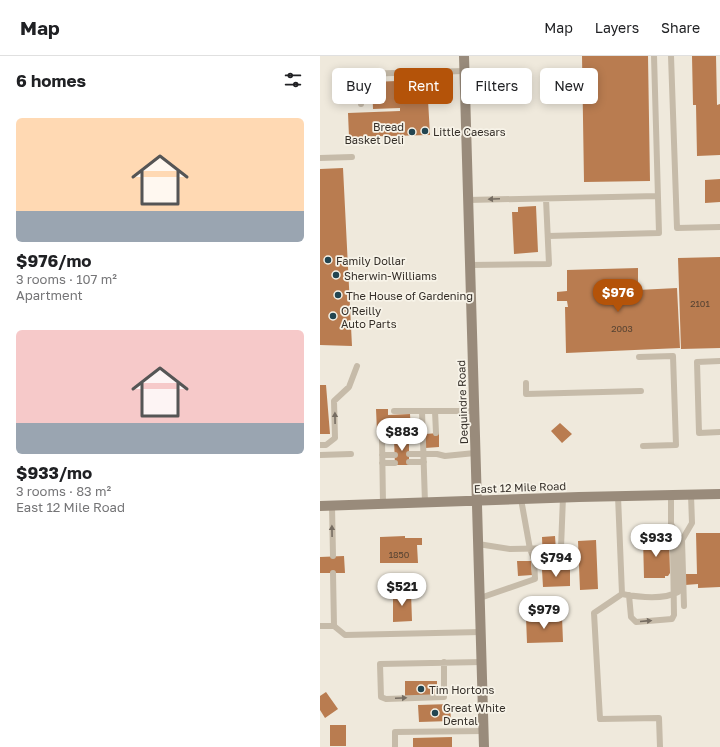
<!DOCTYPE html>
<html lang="en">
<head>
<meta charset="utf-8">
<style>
	:root { --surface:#fff; --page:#f6f6f6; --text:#202124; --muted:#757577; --line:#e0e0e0; --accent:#b45309 }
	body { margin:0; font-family:"Golos Text",sans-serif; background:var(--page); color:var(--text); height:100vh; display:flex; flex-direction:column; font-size:15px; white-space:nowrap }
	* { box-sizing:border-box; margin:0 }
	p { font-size:13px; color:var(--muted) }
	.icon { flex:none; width:22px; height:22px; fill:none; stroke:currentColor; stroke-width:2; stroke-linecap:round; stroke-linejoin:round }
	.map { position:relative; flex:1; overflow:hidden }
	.side { display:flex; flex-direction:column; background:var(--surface); width:320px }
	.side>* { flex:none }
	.top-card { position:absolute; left:12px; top:12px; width:328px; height:36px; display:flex; gap:8px }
	.price { position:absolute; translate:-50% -34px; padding:0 9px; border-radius:14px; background:#fff; color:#222; font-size:13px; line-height:26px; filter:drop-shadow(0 1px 2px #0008) }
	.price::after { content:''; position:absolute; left:50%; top:24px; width:12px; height:9px; margin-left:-6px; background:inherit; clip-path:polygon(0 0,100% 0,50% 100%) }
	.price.on { background:var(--accent); color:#fff }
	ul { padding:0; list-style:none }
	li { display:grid; align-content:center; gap:8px; height:212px; padding:0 16px }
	li span { display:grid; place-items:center; height:124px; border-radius:6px; color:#555 }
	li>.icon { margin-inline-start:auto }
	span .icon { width:72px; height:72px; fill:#fffc; stroke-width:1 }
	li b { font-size:17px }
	h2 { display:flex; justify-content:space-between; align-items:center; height:48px; padding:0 16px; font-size:17px }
	.pill { padding:0 14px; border-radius:6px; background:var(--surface); box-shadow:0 2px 10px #0003; font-size:14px; line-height:36px }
	.pill.on { background:var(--accent); color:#fff }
	header { display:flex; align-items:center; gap:24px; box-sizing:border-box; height:56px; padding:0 20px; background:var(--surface); border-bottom:1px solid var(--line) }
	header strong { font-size:19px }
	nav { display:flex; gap:22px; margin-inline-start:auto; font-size:14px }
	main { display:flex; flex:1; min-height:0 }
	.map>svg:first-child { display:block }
	.building { fill:#b97c50 }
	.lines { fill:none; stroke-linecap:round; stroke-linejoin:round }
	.lane { stroke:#c6bba9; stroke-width:6 }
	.secondary { stroke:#998b7b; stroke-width:10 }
	.oneway { fill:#766d62 }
	.poi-dot { fill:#224551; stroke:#f7f3e8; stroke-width:1.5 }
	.labels { text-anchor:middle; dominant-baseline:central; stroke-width:3.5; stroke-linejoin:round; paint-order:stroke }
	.number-label { font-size:9px; fill:#554232 }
	.poi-label { font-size:11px; fill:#342e28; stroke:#f7f3e8; text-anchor:start }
	.street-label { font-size:11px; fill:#342e28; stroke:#f7f3e8 }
</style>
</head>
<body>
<header>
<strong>Map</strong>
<nav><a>Map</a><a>Layers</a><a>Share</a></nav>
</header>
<main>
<section class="side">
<h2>6 homes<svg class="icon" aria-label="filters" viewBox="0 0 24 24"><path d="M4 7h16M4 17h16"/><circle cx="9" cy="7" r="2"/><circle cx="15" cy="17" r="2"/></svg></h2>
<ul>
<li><span style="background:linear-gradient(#ffd9b3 75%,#9aa5b1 0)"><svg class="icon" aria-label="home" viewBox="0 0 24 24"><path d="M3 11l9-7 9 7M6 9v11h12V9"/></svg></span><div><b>$976/mo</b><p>3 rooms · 107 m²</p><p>Apartment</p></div></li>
<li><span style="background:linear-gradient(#f6c9c9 75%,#9aa5b1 0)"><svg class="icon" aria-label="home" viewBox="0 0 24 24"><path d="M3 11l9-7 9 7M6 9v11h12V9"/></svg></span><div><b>$933/mo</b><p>3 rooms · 83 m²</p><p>East 12 Mile Road</p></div></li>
</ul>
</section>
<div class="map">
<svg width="400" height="691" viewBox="0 0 400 691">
	<rect width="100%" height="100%" fill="#efe9dc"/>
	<!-- building -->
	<path class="building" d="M 262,0 L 328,0 L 330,125 L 264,126 Z
		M 372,0 L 396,0 L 397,49 L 400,48 L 400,99 L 377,100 L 376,49 L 373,49 Z
		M 102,23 L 112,23 L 113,44 L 108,44 L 110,79 L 29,81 L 28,57 L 80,55 L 80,52 L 53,53 L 52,26 L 102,24 Z
		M 23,112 L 32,290 L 0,289 L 0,113 Z
		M 400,123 L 400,146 L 385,147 L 385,124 Z
		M 216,150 L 218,196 L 194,198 L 192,156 L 198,156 L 198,151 Z
		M 400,201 L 400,292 L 361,293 L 358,202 Z
		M 318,212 L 318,234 L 357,232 L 360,292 L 246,297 L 245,251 L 248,251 L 247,245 L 237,245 L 237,236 L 247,235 L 247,214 Z
		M 0,329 L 6,329 L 10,378 L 0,378 Z
		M 56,353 L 68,353 L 68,359 L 90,358 L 91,375 L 57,376 Z
		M 240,367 L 252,378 L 242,387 L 231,375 Z
		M 119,377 L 119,391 L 105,392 L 105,378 Z
		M 89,382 L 89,409 L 75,409 L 74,383 Z
		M 376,477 L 400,477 L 400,531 L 378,532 L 378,528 L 365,529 L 365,518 L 377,518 Z
		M 85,480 L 85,482 L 102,482 L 102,489 L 97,489 L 98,507 L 60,507 L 60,481 Z
		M 235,480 L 237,509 L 223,509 L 222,481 Z
		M 323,482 L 349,482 L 350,517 L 348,520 L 345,520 L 345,522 L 324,522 Z
		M 276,484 L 278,533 L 260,534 L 258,485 Z
		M 24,500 L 25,517 L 0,517 L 0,501 Z
		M 197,505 L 211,505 L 212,519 L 198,520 Z
		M 250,513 L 250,530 L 223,531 L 222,514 Z
		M 73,536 L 91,536 L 92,565 L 73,566 Z
		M 242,560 L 243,586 L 207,587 L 206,561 Z
		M 85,625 L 117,625 L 117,640 L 85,640 Z
		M 6,636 L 18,653 L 5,662 L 0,654 L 0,640 Z
		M 130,648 L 131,665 L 99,666 L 98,649 Z
		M 10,669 L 26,669 L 26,690 L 10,690 Z
		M 132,681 L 132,691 L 93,691 L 93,682 Z"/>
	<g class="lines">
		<!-- lane -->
		<path class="lane" d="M 351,0 L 357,172 L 400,171
			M 41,48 L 40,18 L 144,15
			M 0,102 L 32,101
			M 148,144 L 338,140
			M 228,180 L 339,177 L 334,0
			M 150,209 L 229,208 L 226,143
			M 319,301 L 353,300 L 356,389 L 323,390
			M 400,305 L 377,306 L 379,377 L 400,376
			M 206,327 L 206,338 L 321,335
			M 74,355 L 102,355
			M 115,355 L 116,377
			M 0,389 L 6,389 L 15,382 L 14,345 L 29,331 L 37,310
			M 89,398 L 117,398 L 125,400 L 155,397
			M 0,399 L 31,398
			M 62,399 L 75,399
			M 89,406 L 104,406
			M 62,407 L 75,407
			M 351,439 L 351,471
			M 298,440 L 302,538 C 318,541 343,544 358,536 L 356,477 L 351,468
			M 105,447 L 102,355 L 154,355
			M 63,448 L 62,382 L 103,380
			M 12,450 L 13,500
			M 158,488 L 190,493 L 241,492 L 243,441
			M 13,517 L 14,570 L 25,579 L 161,576
			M 302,538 L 274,557 L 280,663 L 339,662 L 340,691
			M 309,539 L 311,561 L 316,566 L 352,563 L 354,559 L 353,494
			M 160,542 L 215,523 L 214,503 L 210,493 L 201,443
			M 364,550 L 362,484 L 372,467 L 371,439
			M 0,570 L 14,570
			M 124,606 L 124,641 L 66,643 L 61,641 L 60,608 L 162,606
			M 75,691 L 75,676 L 164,675"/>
		<!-- secondary -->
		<path class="secondary" d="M 144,0 L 164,691
			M 0,450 L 259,441 L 400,438"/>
	</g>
	<!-- one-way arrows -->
	<defs><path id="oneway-solid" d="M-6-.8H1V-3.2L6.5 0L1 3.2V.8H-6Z"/></defs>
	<g class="oneway">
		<use href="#oneway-solid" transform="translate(174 143) rotate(178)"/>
		<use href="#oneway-solid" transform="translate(15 362) rotate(-91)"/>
		<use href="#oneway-solid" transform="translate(12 475) rotate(-91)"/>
		<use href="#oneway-solid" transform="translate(326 565) rotate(-5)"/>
		<use href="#oneway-solid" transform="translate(81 642) rotate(-2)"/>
	</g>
	<!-- markers -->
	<g class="poi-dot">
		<circle cx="105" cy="75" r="4"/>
		<circle cx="92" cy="76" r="4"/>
		<circle cx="8" cy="204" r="4"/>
		<circle cx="16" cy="219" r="4"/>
		<circle cx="18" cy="239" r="4"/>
		<circle cx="13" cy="260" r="4"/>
		<circle cx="101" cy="633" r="4"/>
		<circle cx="115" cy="657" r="4"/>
	</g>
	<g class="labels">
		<!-- number labels -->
		<g class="number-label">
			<text x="380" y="247">2101</text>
			<text x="302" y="272">2003</text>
			<text x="79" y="498">1850</text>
		</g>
		<!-- poi labels -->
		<g class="poi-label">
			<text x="84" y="70" text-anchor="end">Bread<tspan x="84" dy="13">Basket Deli</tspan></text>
			<text x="113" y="75">Little Caesars</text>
			<text x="16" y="204">Family Dollar</text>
			<text x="24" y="219">Sherwin-Williams</text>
			<text x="26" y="239">The House of Gardening</text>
			<text x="21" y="254">O'Reilly<tspan x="21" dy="13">Auto Parts</tspan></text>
			<text x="109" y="633">Tim Hortons</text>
			<text x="123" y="651">Great White<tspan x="123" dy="13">Dental</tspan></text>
		</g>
		<!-- street labels -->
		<g class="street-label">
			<text transform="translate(142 346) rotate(-92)">Dequindre Road</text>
			<text transform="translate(200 431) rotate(-2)">East 12 Mile Road</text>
		</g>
	</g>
</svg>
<b class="price on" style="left:298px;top:257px">$976</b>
<b class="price" style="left:82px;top:396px">$883</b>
<b class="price" style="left:336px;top:502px">$933</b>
<b class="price" style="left:236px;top:522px">$794</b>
<b class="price" style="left:82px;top:551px">$521</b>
<b class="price" style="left:224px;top:574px">$979</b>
<div class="top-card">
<a class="pill">Buy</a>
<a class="pill on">Rent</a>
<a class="pill">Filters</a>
<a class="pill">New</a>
</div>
</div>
</main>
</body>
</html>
